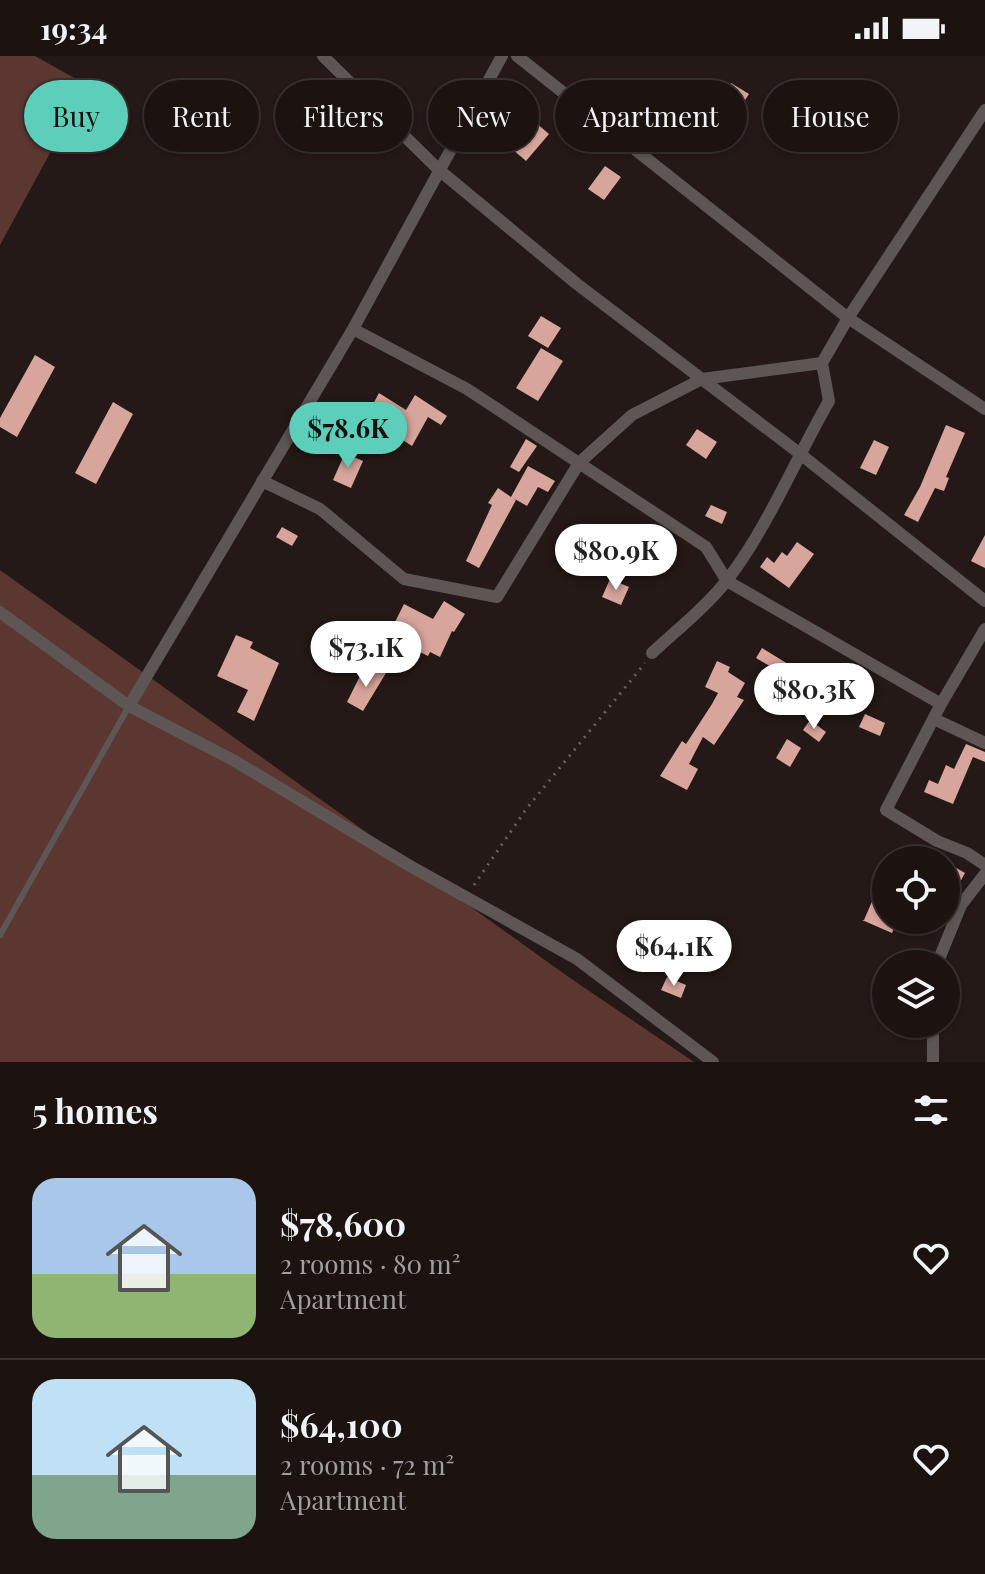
<!DOCTYPE html>
<html lang="en">
<head>
<meta charset="utf-8">
<style>
	:root { --surface:#1c1311; --page:#251c1a; --text:#f1f3f6; --muted:#a09e9f; --line:#3a3231; --accent:#5cceba }
	body { margin:0; font-family:"Playfair Display",serif; background:var(--page); color:var(--text); height:100vh; display:flex; flex-direction:column; font-size:30px; white-space:nowrap }
	* { box-sizing:border-box; margin:0 }
	p { font-size:26px; color:var(--muted) }
	.icon { flex:none; width:44px; height:44px; fill:none; stroke:currentColor; stroke-width:2; stroke-linecap:round; stroke-linejoin:round }
	.map { position:relative; height:1006px; overflow:hidden }
	.side { display:flex; flex-direction:column; background:var(--surface); flex:1 }
	.side>* { flex:none }
	.banner { position:absolute; left:24px; top:24px; width:938px; height:72px; display:flex; gap:16px }
	.controls { position:absolute; left:872px; top:790px; display:grid; gap:16px }
	.controls a { display:grid; place-items:center; width:88px; height:88px; border-radius:50%; background:var(--surface); box-shadow:0 2px 6px #0004,0 0 0 2px var(--line); font-size:40px }
	.price { position:absolute; translate:-50% -68px; padding:0 18px; border-radius:28px; background:#fff; color:#222; font-size:26px; line-height:52px; filter:drop-shadow(0 2px 4px #0008) }
	.price::after { content:''; position:absolute; left:50%; top:48px; width:24px; height:18px; margin-left:-12px; background:inherit; clip-path:polygon(0 0,100% 0,50% 100%) }
	.price.on { background:var(--accent); color:#111 }
	ul { padding:0; list-style:none }
	li { display:flex; align-items:center; gap:24px; height:200px; padding:0 32px }
	li+li { border-top:2px solid var(--line) }
	li span { display:grid; place-items:center; flex:none; width:224px; height:160px; border-radius:24px; color:#555 }
	li>.icon { margin-inline-start:auto }
	span .icon { width:96px; height:96px; fill:#fffc; stroke-width:1 }
	li b { font-size:34px }
	h2 { display:flex; justify-content:space-between; align-items:center; height:96px; padding:0 32px; font-size:34px }
	.chip { padding:0 28px; border-radius:36px; background:var(--surface); box-shadow:0 2px 6px #0004,0 0 0 2px var(--line); font-size:28px; line-height:72px }
	.chip.on { background:var(--accent); color:#111 }
	.status { display:flex; justify-content:space-between; align-items:center; height:56px; padding:0 40px; background:var(--surface); direction:ltr }
	.status svg { height:22px; fill:currentColor }
	.map>svg:first-child { display:block }
	.green { fill:#5c3630 }
	.building { fill:#d8a59c }
	.lines { fill:none; stroke-linecap:round; stroke-linejoin:round }
	.path { stroke:#6a5f5d; stroke-width:3; stroke-dasharray:2 6; stroke-linecap:butt }
	.lane { stroke:#5d5655; stroke-width:6 }
	.street { stroke:#5d5655; stroke-width:12 }
</style>
</head>
<body>
<div class="status"><b>19:34</b><svg viewBox="0 0 49 12"><path d="M0 12V9h3v3zM5 12V6h3v6zM10 12V3h3v9zM15 12V0h3v12zM26 1h20v11H26zM47 4h2v5h-2z"/></svg></div>
<div class="map">
<svg width="985" height="1006" viewBox="0 0 985 1006">
	<rect width="100%" height="100%" fill="#251917"/>
	<!-- green -->
	<path class="green" d="M 0,0 L 35,0 L 87,29 L 0,189 Z
		M 0,514 L 570,922 L 694,1006 L 0,1006 Z"/>
	<!-- building -->
	<path class="building" d="M 731,27 L 749,38 L 738,55 L 720,44 Z
		M 529,61 L 549,78 L 526,105 L 505,87 Z
		M 605,110 L 621,121 L 604,144 L 588,133 Z
		M 541,260 L 561,272 L 548,292 L 528,280 Z
		M 541,292 L 563,305 L 538,345 L 516,332 Z
		M 35,299 L 55,311 L 17,381 L 0,371 L 0,362 Z
		M 379,337 L 406,354 L 415,339 L 447,360 L 441,369 L 428,361 L 412,390 L 374,366 L 380,355 L 372,350 Z
		M 113,346 L 133,358 L 96,428 L 75,417 Z
		M 946,369 L 965,377 L 946,421 L 949,422 L 944,435 L 935,432 L 918,466 L 904,459 L 920,431 Z
		M 697,373 L 717,386 L 706,403 L 686,389 Z
		M 526,383 L 537,390 L 519,416 L 510,411 Z
		M 874,384 L 889,391 L 876,419 L 860,412 Z
		M 345,397 L 363,405 L 351,432 L 333,424 Z
		M 528,410 L 555,425 L 548,436 L 538,431 L 527,450 L 513,442 L 516,444 L 479,512 L 466,505 L 492,449 L 488,447 L 498,432 L 511,441 Z
		M 711,449 L 727,456 L 722,468 L 705,460 Z
		M 282,471 L 298,480 L 292,490 L 276,481 Z
		M 985,479 L 985,512 L 971,505 Z
		M 601,482 L 616,490 L 606,510 L 591,502 Z
		M 797,486 L 814,498 L 789,532 L 760,511 L 767,501 L 774,507 L 782,496 L 787,500 Z
		M 610,523 L 629,531 L 621,549 L 602,541 Z
		M 444,545 L 465,558 L 454,576 L 452,575 L 440,601 L 430,596 L 428,600 L 388,580 L 404,548 L 433,563 Z
		M 236,579 L 253,586 L 250,592 L 279,607 L 254,665 L 237,656 L 248,634 L 217,620 Z
		M 762,592 L 801,616 L 795,625 L 756,602 Z
		M 717,605 L 730,611 L 728,616 L 745,627 L 737,641 L 744,644 L 714,689 L 703,681 L 689,708 L 698,713 L 687,734 L 660,720 L 682,685 L 686,688 L 712,648 L 718,637 L 705,631 Z
		M 376,611 L 386,617 L 363,655 L 347,646 L 362,616 L 370,620 Z
		M 865,658 L 885,667 L 880,680 L 859,671 Z
		M 810,664 L 826,676 L 819,686 L 803,674 Z
		M 787,683 L 801,692 L 790,711 L 776,702 Z
		M 966,688 L 985,696 L 985,706 L 973,701 L 953,748 L 924,736 L 929,724 L 938,728 L 946,709 L 954,713 Z
		M 946,806 L 965,817 L 959,828 L 946,820 Z
		M 886,813 L 886,864 L 898,864 L 892,877 L 862,864 L 864,864 Z
		M 667,921 L 686,929 L 681,942 L 661,934 Z"/>
	<g class="lines">
		<!-- path -->
		<path class="path" d="M 474,829 L 527,752 L 645,607"/>
		<!-- lane -->
		<path class="lane" d="M 0,879 L 129,650"/>
		<!-- street -->
		<path class="street" d="M 323,0 L 439,114 L 577,228 L 799,397 L 985,545
			M 517,0 L 848,262 L 985,353
			M 353,273 L 467,333 L 706,491 L 727,525 L 941,648
			M 262,425 L 320,453 L 404,523 L 497,541 L 579,407 L 632,359 L 702,323 L 822,307 L 848,262 L 985,54
			M 0,556 L 129,650 L 233,704 L 410,810 L 577,903 L 713,1006
			M 985,573 L 941,648 L 886,754 L 937,785 L 967,797 L 985,809
			M 652,597 C 677,574 707,550 728,523 C 769,469 795,404 829,345 L 822,307
			M 129,650 L 353,273 L 502,0
			M 934,663 L 985,687
			M 937,908 L 961,849 L 985,818
			M 933,968 L 933,1006"/>
	</g>
</svg>
<div class="controls">
<a><svg class="icon" aria-label="locate" viewBox="0 0 24 24"><circle cx="12" cy="12" r="6"/><path d="M12 2v4M12 18v4M2 12h4M18 12h4"/></svg></a>
<a><svg class="icon" aria-label="layers" viewBox="0 0 24 24"><path d="M12 4l9 5-9 5-9-5zM3 14l9 5 9-5"/></svg></a>
</div>
<b class="price on" style="left:348px;top:414px">$78.6K</b>
<b class="price" style="left:616px;top:536px">$80.9K</b>
<b class="price" style="left:366px;top:633px">$73.1K</b>
<b class="price" style="left:814px;top:675px">$80.3K</b>
<b class="price" style="left:674px;top:932px">$64.1K</b>
<div class="banner">
<a class="chip on">Buy</a>
<a class="chip">Rent</a>
<a class="chip">Filters</a>
<a class="chip">New</a>
<a class="chip">Apartment</a>
<a class="chip">House</a>
</div>
</div>
<section class="side">
<h2>5 homes<svg class="icon" aria-label="filters" viewBox="0 0 24 24"><path d="M4 7h16M4 17h16"/><circle cx="9" cy="7" r="2"/><circle cx="15" cy="17" r="2"/></svg></h2>
<ul>
<li><span style="background:linear-gradient(#a9c7e8 60%,#8fb573 0)"><svg class="icon" aria-label="home" viewBox="0 0 24 24"><path d="M3 11l9-7 9 7M6 9v11h12V9"/></svg></span><div><b>$78,600</b><p>2 rooms · 80 m²</p><p>Apartment</p></div><svg class="icon" aria-label="heart" viewBox="0 0 24 24"><path d="M12 20l-8-8c-3-5 5-10 8-4 3-6 11-1 8 4z"/></svg></li>
<li><span style="background:linear-gradient(#bfe0f5 60%,#7fa58c 0)"><svg class="icon" aria-label="home" viewBox="0 0 24 24"><path d="M3 11l9-7 9 7M6 9v11h12V9"/></svg></span><div><b>$64,100</b><p>2 rooms · 72 m²</p><p>Apartment</p></div><svg class="icon" aria-label="heart" viewBox="0 0 24 24"><path d="M12 20l-8-8c-3-5 5-10 8-4 3-6 11-1 8 4z"/></svg></li>
</ul>
</section>
</body>
</html>
